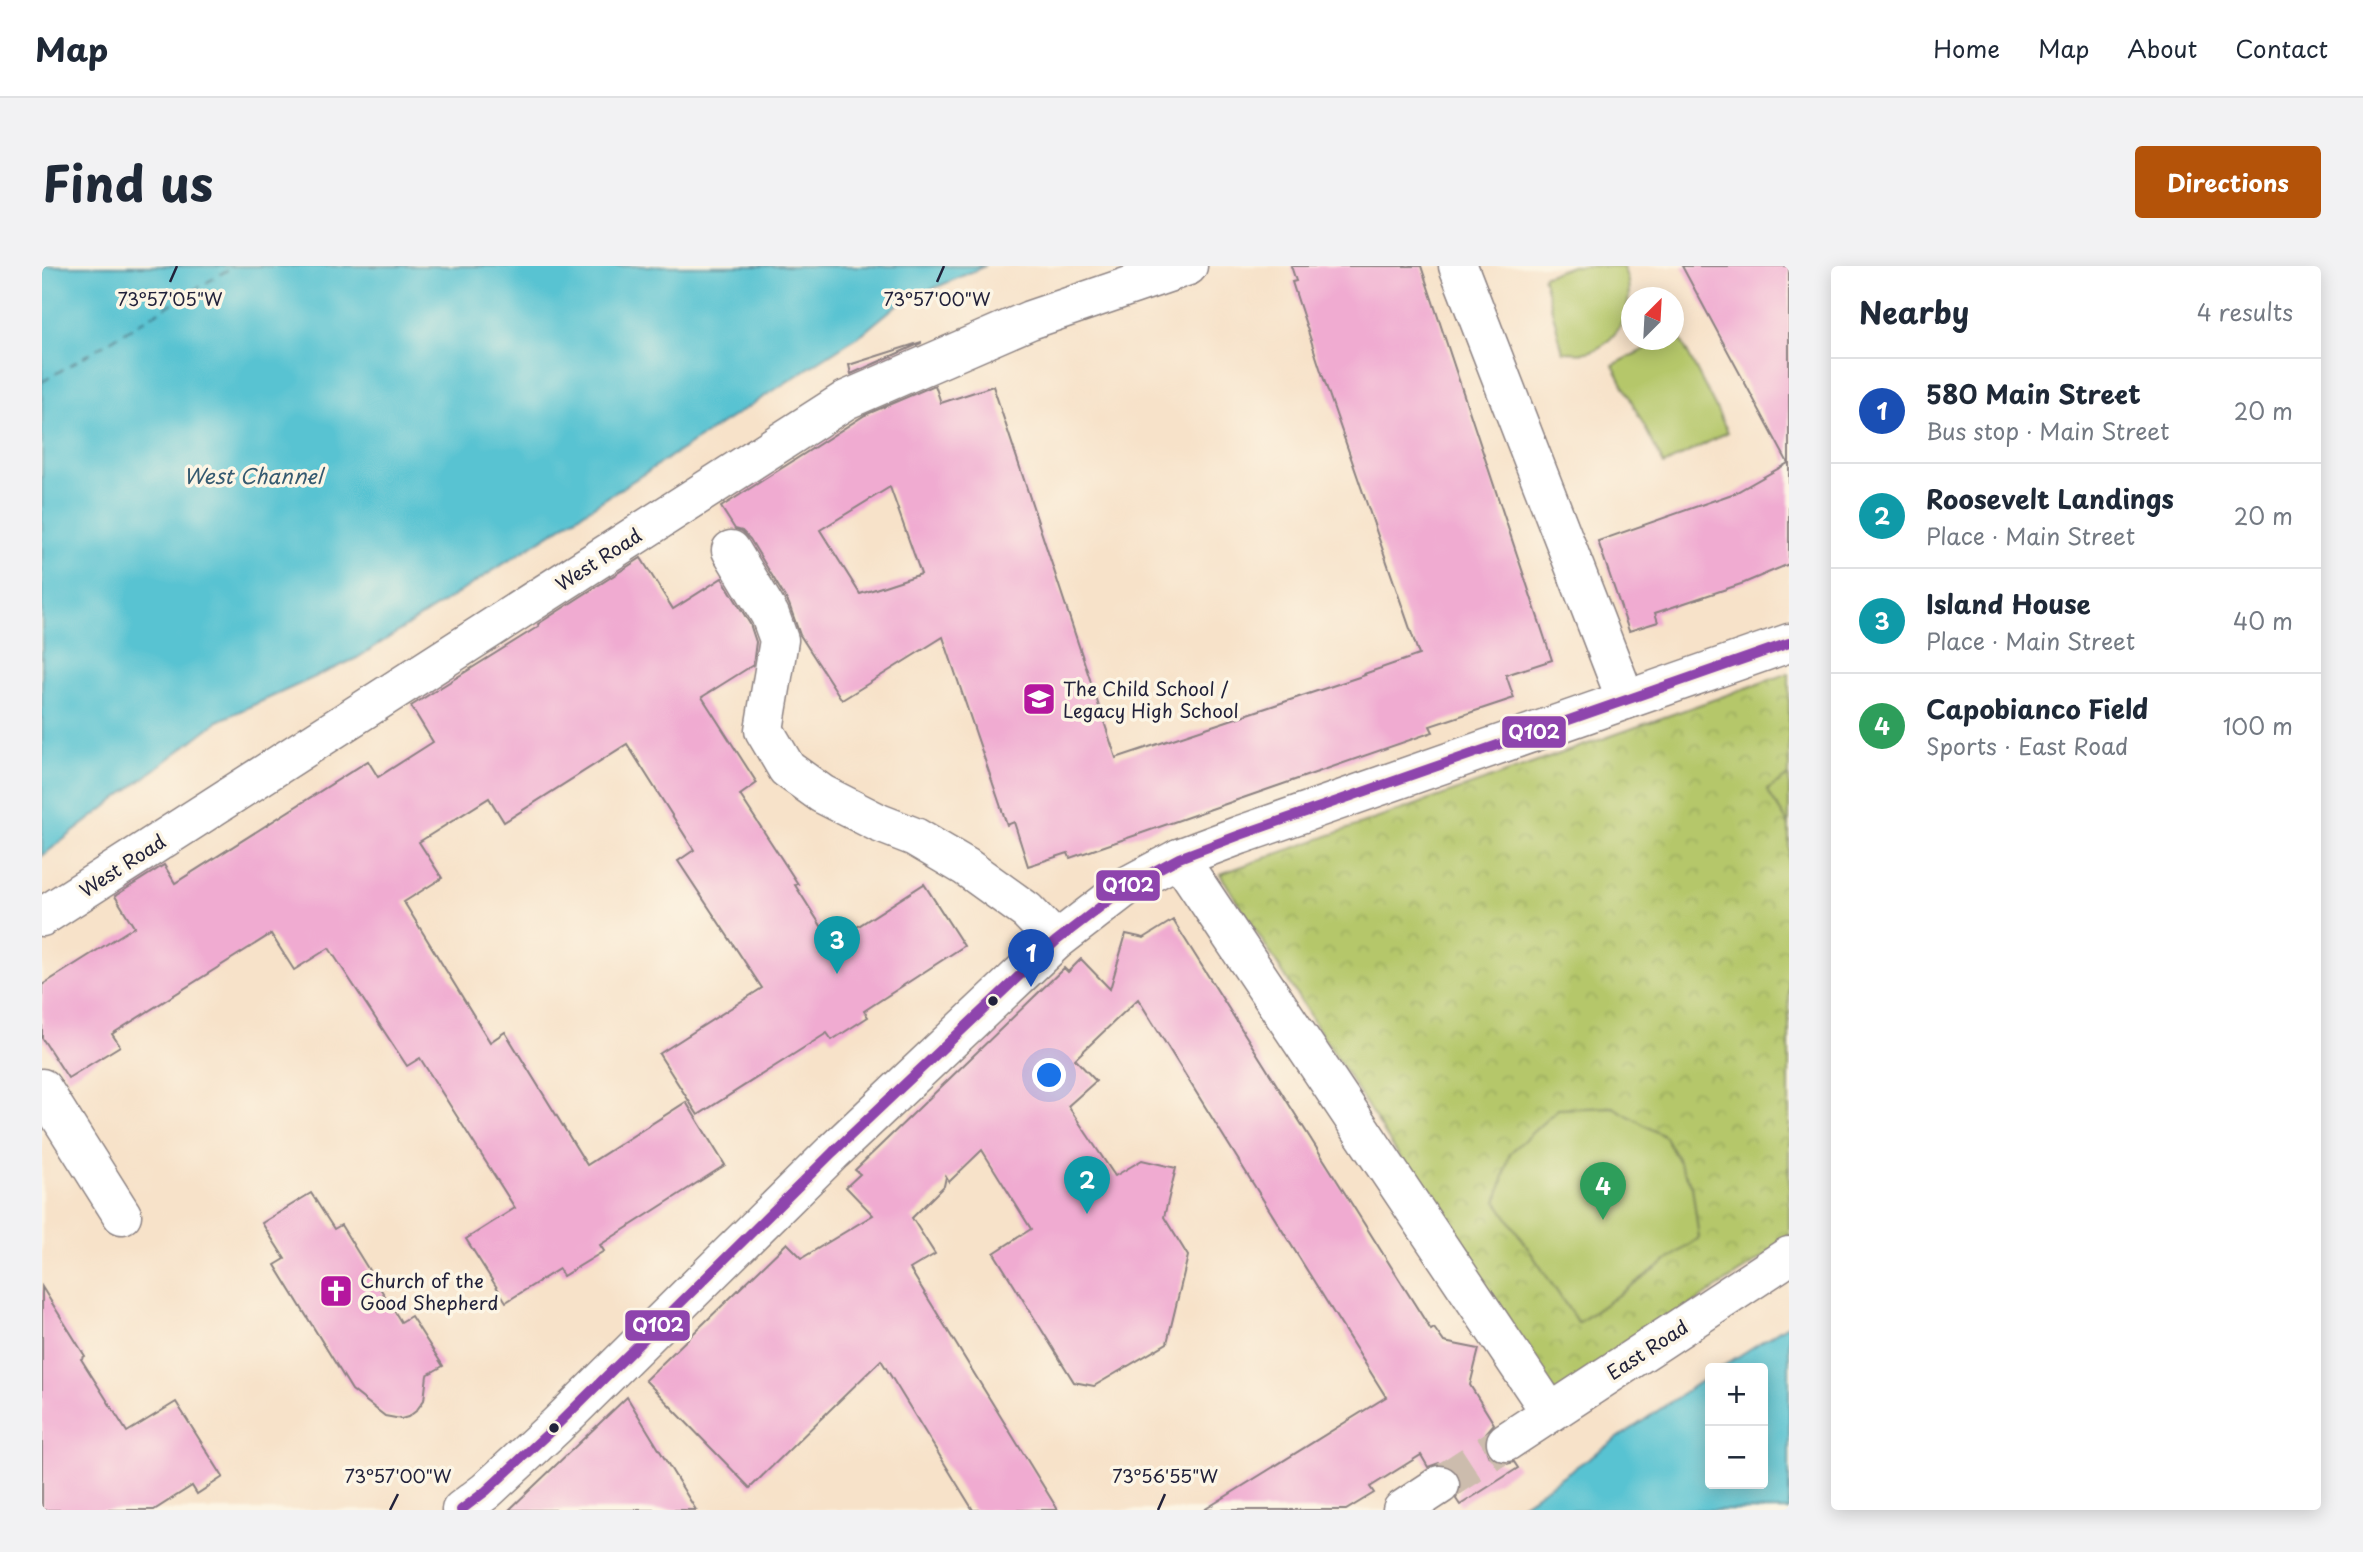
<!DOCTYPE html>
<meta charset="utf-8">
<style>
body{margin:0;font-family:"Playpen Sans",sans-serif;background:#f2f2f3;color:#1f2937}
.controls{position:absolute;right:21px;bottom:21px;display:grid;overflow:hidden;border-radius:7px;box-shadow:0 4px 18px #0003}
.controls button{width:63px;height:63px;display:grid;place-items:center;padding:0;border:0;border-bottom:2px solid #e0e1e3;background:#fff;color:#1f2937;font:35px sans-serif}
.compass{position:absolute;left:1579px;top:21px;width:63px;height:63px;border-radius:50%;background:#fff;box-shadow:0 4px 18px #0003;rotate:24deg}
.you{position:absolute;left:1008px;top:810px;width:24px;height:24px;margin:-18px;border:5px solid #fff;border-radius:50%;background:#1a73e8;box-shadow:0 0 0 10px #1a73e833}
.badge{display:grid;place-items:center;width:46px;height:46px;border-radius:50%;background:#b45309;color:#fff;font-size:23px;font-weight:700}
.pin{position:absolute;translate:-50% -58px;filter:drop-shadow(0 2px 4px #0008)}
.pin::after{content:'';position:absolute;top:37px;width:24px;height:21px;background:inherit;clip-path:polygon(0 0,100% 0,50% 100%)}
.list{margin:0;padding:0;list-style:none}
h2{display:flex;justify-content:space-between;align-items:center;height:91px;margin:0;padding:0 28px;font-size:30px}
h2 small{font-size:23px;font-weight:400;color:#747a83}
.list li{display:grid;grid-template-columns:46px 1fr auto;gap:21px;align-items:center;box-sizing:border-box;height:105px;padding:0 28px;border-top:2px solid #e0e1e3}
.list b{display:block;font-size:26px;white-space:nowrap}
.list p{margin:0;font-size:23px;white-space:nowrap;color:#747a83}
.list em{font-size:23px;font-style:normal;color:#747a83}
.map{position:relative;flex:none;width:1747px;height:1244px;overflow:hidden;border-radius:7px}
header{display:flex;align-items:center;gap:42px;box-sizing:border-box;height:98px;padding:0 35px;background:#fff;border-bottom:2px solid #e0e1e3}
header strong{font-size:33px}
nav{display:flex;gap:38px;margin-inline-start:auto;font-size:24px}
.intro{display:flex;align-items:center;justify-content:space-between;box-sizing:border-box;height:168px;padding:0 42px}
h1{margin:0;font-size:49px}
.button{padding:18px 32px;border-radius:7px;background:#b45309;color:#fff;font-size:24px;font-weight:700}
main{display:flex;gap:42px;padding:0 42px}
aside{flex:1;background:#fff;border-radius:7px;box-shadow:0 4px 18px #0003}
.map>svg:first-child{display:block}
</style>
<header>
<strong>Map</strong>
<nav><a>Home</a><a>Map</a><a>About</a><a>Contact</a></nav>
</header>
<div class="intro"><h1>Find us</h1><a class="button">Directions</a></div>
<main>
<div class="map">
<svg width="1747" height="1244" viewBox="0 0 1747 1244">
<defs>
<pattern id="park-crowns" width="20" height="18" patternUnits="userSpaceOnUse" patternTransform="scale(1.75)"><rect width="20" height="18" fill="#b5c76b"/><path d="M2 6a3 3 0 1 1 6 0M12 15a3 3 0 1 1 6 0" fill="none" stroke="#9bab5e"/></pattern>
</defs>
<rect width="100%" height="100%" fill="#fcf5e5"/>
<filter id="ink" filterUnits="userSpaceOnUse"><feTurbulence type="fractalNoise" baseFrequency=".0143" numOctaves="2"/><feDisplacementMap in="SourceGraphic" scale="14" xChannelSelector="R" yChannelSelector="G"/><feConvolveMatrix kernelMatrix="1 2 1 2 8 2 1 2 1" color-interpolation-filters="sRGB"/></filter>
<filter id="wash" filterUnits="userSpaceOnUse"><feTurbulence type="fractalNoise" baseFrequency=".00686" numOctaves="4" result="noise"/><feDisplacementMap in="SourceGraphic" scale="28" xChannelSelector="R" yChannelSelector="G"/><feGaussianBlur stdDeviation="1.57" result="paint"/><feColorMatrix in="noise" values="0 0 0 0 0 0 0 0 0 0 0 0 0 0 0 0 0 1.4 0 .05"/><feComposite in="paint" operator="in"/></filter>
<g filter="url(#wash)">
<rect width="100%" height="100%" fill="#f7e2c9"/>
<path fill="url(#park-crowns)" stroke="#6c7453" stroke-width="2" d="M1747,407v567l-237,157 -332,-523z"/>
<g fill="#b5c76b" stroke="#6c7453" stroke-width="2">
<path d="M1530,0h50c17,28 1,75 -31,85 -8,3 -19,1 -28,1l-20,-76z"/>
<path d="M1635,66l51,100 -64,33 -51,-100 50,-25h11v-6z"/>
<path d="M1747,510v49l-22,-35z"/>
<path d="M1571,841l52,30 27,49 7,52 -121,85 -81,-121 13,-49 48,-44z"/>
</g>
<g fill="#58c3d2" stroke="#3d7286" stroke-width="2">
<path d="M0,0h943l-87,38 -35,29 -506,325 -139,63 -176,135z"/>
<path d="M1747,1058v186h-276l197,-135v109h53v-116h-43z"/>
</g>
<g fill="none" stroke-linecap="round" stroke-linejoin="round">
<path stroke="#355a70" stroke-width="2" stroke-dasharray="9 7" stroke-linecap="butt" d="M0,116l192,-116"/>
</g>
<g id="blocks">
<g fill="#f0abd1" fill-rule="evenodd">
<path d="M1249,0h130l131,394 -46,15 8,23 -84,28 3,6 -363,126 -2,-5 -40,13 -14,-44 -7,3 -64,-188 -101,63 -42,-65 -11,-31 -39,-65 -8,-8 -7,-2 -14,-22 144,-92 70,-30 6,18 52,-17 123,372 249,-83 -1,-1 55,-19 -99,-287 -28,-86 4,-1zM848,221l31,87 -61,20 -40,-64z"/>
<path d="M1640,0h107v298l-45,19 -89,30 3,9 -29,9 -31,-90 137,-48 53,-30z"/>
<path d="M879,76v1l-70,31 -2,-9z"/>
<path d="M599,292l32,51 49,-31 28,46 6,18 -3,23 -51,32 55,86 -17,12 58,89 -3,1 37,58 92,-59 40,62 -100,65 4,6 -36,23 -5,-7 -129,82 -39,-61 103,-66 -84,-127 16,-11 -67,-106 -123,78 -15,-24 -70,44 23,36 -38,24 86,140 15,-10 82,133 99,-63 39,63 -125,80 4,6 -41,25 -4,-7 -53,33 -40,-63 49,-31 -95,-150 -13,8 -78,-118 -35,22 -23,-36 -159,100 8,12 -52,32 -26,-40v-53l92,-58 -19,-31 49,-31 11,18 193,-122 10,16 55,-35 -22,-36 128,-80 -1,-2z"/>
<path d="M1131,654l258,410 3,-2 10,14 35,7 -9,36 24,39 -8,9 -2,11 4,11 8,6 11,3 7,-2 4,6 -58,37 -4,-6 6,-15 -4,-12 -9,-7 -10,-2 -11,4 -7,-12 -51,32 4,6 -28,17h-142l182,-113 -248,-398 -63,60 21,22 -28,25 47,70 27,-16 34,8 -12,49 24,39 -21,87 -73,43 -20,-4 -80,-129 37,-24 -49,-79 -33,32 -3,-5 -2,9 -32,32 23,36 -25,15 148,241h-85l-92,-150 -131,128 -105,-108 142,-137 15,15 71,-43 -27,-28 14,-13 -5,-4 209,-202 4,4 13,-13 29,30 16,-55 18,4z"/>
<path d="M269,927l23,36 7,-4 60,97 10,-6 32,50 -16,9 -3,25 -8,11 -8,6 -7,2 -16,-3 -33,-26 -77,-125 10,-6 -23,-36z"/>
<path d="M0,1021l43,69 -4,3 46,73 49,-30 47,75 -26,17 -5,-8 -38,24h-112z"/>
<path d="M585,1131l69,113h-187z"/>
</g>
</g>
</g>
<g filter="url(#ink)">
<use href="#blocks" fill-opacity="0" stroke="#8c8282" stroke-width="2"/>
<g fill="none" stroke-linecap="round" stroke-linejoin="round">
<path stroke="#ccbcad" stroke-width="38" stroke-dasharray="38 19" stroke-linecap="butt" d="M1398,1219l66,-43"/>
<defs>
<g id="minor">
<path d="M1416,0l168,434"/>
<path d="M689,284l39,65 9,25 -15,90 23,39 35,25 57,29 36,14 51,30 61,44 29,30"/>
<path d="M1137,592l371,554"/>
<path d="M0,651l804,-517 184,-80 158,-54"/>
<path d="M0,822l80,127"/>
<path d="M1464,1176l283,-186"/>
<path d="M419,1244l25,-19 70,-65 277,-274 223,-211 74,-57 49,-26 61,-23 549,-192"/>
<path d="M1360,1244l38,-25"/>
</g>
</defs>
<use href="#minor" stroke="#8c8282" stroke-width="41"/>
<use href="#minor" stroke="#fff" stroke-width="38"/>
<defs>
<path id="bus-1" d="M419,1244l25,-19 70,-65 277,-274 223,-211 74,-57 49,-26 61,-23 549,-192"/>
</defs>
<use href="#bus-1" stroke="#fcf5e5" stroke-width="16"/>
<use href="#bus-1" stroke="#8e44ad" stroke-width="10"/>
</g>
</g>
<path fill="none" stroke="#22223b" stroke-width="2.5" d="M128,16l7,-16M895,16l7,-16M348,1244l8,-16M1116,1244l7,-16"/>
<defs>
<symbol id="school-square" viewBox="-11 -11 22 22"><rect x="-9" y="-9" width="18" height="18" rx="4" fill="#b5179e" stroke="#fcf5e5"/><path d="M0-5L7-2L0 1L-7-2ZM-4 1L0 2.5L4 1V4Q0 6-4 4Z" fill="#fff"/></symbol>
<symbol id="church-square" viewBox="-11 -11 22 22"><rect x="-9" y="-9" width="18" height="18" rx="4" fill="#b5179e" stroke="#fcf5e5"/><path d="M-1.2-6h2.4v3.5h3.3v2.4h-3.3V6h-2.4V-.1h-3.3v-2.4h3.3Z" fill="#fff"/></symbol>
</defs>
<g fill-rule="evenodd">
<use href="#school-square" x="978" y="414" width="38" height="38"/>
<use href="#church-square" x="275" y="1006" width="38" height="38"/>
</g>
<g fill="#22223b" stroke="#fcf5e5" stroke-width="2.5">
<circle cx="951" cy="735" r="6"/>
<circle cx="512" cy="1162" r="6"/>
</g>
<g text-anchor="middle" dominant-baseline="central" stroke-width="7" stroke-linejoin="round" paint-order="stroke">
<g font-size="19" fill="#22223b" stroke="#fcf5e5">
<text transform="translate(556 293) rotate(-33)">West Road</text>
<text transform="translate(80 599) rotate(-33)">West Road</text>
<text transform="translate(1605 1083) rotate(-33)">East Road</text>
</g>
<g font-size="19" fill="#22223b" stroke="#fcf5e5" text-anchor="start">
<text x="1021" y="422">The Child School /<tspan x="1021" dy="22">Legacy High School</tspan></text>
<text x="318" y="1014">Church of the<tspan x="318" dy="22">Good Shepherd</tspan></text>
</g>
<g font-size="21" font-style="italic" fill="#355a70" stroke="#fcf5e5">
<text x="211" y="209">West Channel</text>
</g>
</g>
<g font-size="18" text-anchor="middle" fill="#22223b" stroke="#fcf5e5" stroke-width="7" stroke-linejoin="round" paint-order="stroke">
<text x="895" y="40">73°57'00"W</text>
<text x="128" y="40">73°57'05"W</text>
<text x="356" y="1217">73°57'00"W</text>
<text x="1123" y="1217">73°56'55"W</text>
</g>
<g stroke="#fcf5e5" stroke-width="2.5">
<rect x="1459" y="449" width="66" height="34" rx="7" fill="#8e44ad"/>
<rect x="1053" y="603" width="66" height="33" rx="7" fill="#8e44ad"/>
<rect x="582" y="1043" width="67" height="33" rx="7" fill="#8e44ad"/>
</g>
<g font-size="19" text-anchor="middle" font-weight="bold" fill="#fff">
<text x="1492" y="473">Q102</text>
<text x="1086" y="626">Q102</text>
<text x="616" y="1066">Q102</text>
</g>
</svg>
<div class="controls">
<button>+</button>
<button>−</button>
</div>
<svg class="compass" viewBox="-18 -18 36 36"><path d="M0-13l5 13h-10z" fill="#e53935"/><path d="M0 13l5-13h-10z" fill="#747a83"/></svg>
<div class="you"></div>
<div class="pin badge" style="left:989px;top:721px;background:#1a4fb4">1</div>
<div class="pin badge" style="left:1045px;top:948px;background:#0f9aa8">2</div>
<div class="pin badge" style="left:795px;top:708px;background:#0f9aa8">3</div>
<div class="pin badge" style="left:1561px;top:954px;background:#2e9e5b">4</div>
</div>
<aside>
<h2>Nearby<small>4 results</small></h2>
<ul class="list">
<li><span class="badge" style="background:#1a4fb4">1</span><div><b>580 Main Street</b><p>Bus stop · Main Street</p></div><em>20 m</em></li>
<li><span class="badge" style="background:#0f9aa8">2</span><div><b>Roosevelt Landings</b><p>Place · Main Street</p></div><em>20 m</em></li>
<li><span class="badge" style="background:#0f9aa8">3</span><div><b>Island House</b><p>Place · Main Street</p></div><em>40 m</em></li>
<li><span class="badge" style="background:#2e9e5b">4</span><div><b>Capobianco Field</b><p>Sports · East Road</p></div><em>100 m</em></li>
</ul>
</aside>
</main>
